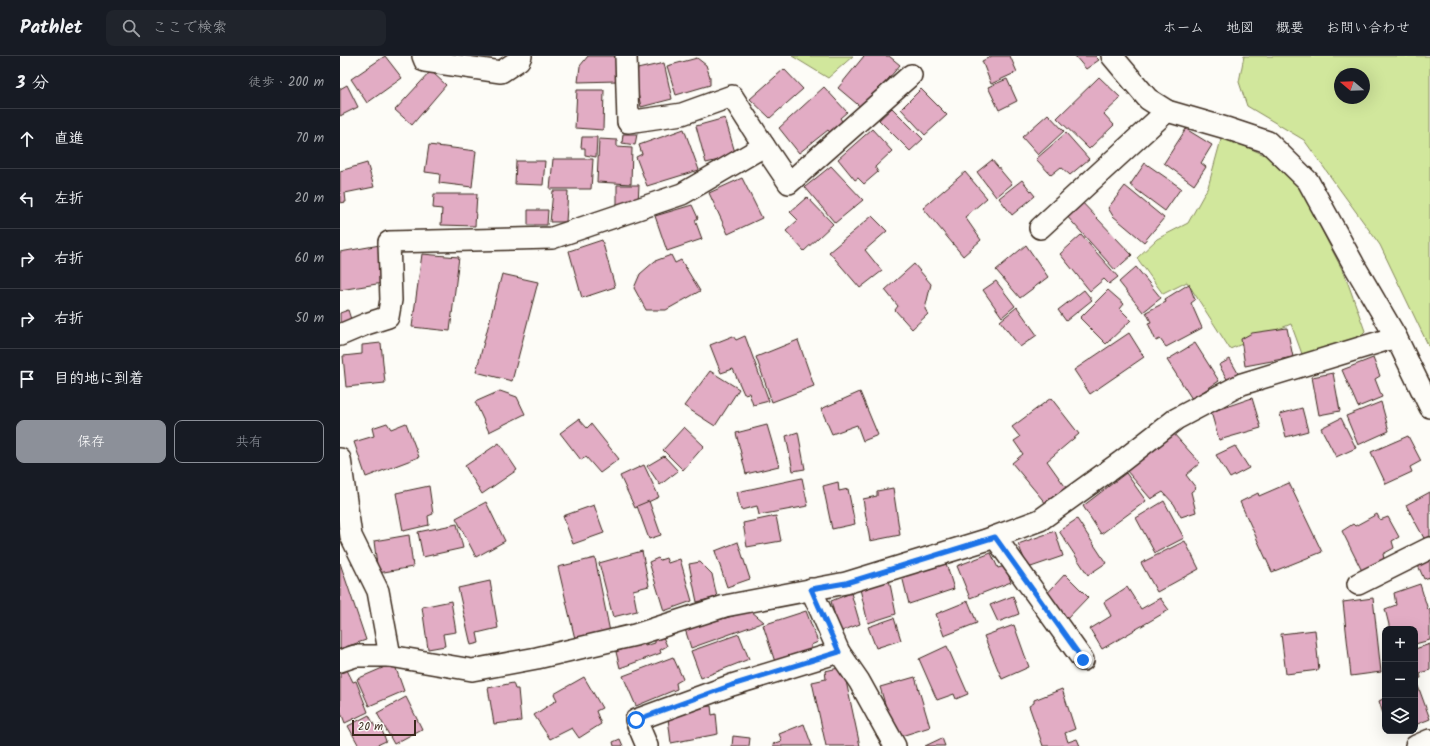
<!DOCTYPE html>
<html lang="ja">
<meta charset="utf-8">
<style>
body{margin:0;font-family:Kalam,"Klee One",sans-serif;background:#20242c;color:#f1f3f6}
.controls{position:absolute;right:12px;bottom:12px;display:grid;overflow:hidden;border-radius:8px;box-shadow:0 4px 16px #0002}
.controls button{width:36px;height:36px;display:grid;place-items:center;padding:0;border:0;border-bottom:1px solid #363941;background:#171b24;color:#f1f3f6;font:20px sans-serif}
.compass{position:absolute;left:994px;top:12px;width:36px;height:36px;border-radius:50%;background:#171b24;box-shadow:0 4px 16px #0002;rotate:289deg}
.scale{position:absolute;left:12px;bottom:10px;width:64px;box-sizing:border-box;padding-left:4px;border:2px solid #3b2a1e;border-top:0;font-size:11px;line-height:14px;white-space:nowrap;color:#3b2a1e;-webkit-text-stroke:3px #fdfcf7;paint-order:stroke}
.stop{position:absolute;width:12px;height:12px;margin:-9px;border:3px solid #1a73e8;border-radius:50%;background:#fff}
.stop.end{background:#1a73e8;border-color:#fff;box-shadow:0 1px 4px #0008}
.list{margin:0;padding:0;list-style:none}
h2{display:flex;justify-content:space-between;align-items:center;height:52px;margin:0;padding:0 16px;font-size:17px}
h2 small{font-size:13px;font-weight:400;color:#9ea1a6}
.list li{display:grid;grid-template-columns:26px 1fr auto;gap:12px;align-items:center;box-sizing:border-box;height:60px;padding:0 16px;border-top:1px solid #363941}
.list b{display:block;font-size:15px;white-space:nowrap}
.list em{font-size:13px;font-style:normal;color:#9ea1a6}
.actions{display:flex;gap:8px;padding:12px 16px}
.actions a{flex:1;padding:9px 0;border:1px solid #8c9099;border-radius:8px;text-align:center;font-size:14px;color:#8c9099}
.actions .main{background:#8c9099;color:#fff}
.icon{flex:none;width:22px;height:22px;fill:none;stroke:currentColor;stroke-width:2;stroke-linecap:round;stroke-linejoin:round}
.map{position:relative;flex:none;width:1090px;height:690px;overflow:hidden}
header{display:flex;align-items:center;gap:24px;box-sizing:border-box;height:56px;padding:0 20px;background:#171b24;border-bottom:1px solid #363941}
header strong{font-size:19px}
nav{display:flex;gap:22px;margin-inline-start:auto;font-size:14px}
.search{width:280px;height:36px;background:#20242c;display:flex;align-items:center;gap:10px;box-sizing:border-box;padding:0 14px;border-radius:8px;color:#9ea1a6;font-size:15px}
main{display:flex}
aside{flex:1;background:#171b24}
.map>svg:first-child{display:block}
</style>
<header>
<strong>Pathlet</strong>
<div class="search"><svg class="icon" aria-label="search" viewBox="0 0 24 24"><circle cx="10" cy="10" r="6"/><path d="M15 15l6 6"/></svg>ここで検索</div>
<nav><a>ホーム</a><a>地図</a><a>概要</a><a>お問い合わせ</a></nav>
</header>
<main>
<aside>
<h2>3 分<small>徒歩 · 200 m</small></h2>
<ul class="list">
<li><svg class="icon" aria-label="ahead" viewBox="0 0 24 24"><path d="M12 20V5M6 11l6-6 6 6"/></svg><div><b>直進</b></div><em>70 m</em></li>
<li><svg class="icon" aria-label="left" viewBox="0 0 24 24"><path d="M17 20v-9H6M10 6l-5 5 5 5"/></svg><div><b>左折</b></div><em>20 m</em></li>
<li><svg class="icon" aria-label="right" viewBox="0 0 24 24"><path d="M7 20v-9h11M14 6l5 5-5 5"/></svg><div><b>右折</b></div><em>60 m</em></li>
<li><svg class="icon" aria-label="right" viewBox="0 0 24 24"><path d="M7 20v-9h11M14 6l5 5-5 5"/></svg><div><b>右折</b></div><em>50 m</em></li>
<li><svg class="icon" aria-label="arrive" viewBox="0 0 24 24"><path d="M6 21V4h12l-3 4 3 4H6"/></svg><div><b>目的地に到着</b></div></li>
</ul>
<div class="actions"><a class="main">保存</a><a>共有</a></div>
</aside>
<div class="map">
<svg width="1090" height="690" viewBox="0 0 1090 690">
<rect width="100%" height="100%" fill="#fdfcf7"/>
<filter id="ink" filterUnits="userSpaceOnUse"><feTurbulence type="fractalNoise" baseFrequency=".025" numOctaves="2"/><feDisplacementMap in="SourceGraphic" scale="8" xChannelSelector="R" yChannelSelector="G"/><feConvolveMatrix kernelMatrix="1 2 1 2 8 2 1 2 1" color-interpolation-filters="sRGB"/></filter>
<g filter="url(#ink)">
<g fill="#d1e79c" stroke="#86885d" fill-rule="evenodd">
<path d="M452,0h61l-25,22z"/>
<path d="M904,0h186v293l-50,-104 -76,-105 -57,-34 -8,-24zM1000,18h24v24h-24z"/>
<path d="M882,80l45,20 34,34 44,85 20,56 -12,13 -51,10 -11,-30 -61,25 -43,-67 -24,12 -26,-36 20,-19 31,-16 20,-36z"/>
</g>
<g fill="#e2acc4" stroke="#3b2a1e">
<path d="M45,0l17,22 -35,25 -16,-24z"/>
<path d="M248,0h31l-2,25 -39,1 2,-16z"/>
<path d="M524,0h25l11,9 -37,44 -25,-21z"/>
<path d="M652,0h18l7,16 -26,12 -9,-23z"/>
<path d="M735,0h20l4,4 -13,9z"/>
<path d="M357,2l9,7 4,12v8l-34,10 -9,-29z"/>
<path d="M324,7l8,36 -31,8 -8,-37z"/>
<path d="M444,13l19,20 -33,29 -20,-19z"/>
<path d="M91,15l15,14 -34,40 -17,-15z"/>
<path d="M759,21l22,21 -17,16 10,11 -25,24 -32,-31z"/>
<path d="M667,23l10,22 -18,9 -11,-23z"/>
<path d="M7,29l11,22 -18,9v-27z"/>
<path d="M484,31l23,25 -7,6 5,8 -12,10 -5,-6 -29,23 -20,-25z"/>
<path d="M581,33l26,26 -22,20 -24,-26z"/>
<path d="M237,34h27l-1,40 -28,-2z"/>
<path d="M552,52l31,31 -13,12 -31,-31z"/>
<path d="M708,58l16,17 -26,24 -16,-18z"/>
<path d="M385,62l11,38 -30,7 -10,-37z"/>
<path d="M344,73l15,41 -52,16 -11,-29 6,-3 -3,-9z"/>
<path d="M532,73l20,22 -17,16 3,5 -14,12 -6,-6 -3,2 -17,-21z"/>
<path d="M846,73l26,16 -11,18 5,4 -12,18 -30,-22z"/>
<path d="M726,77l23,26 -19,16 -9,-8 -10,8 -15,-16z"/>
<path d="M283,78h14l-2,11 -13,-2z"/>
<path d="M242,81h15l-1,20 -11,-2v-7h-4z"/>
<path d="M259,83l18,1v7l15,1 -1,36 -34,-2z"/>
<path d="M89,89l47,6 -4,36 -33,-4 1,-9 -15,-2z"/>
<path d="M213,103h40l-2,30h-41z"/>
<path d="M652,104l20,24 -16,13 -19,-25z"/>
<path d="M176,105h29l-2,24 -28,-1z"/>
<path d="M27,107l7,24 -29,6 1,9 -6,1v-32z"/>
<path d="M805,107l36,25 -16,23 -35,-26z"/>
<path d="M491,110l32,34 -28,23 -30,-36z"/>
<path d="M625,116l22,26 -22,19 16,23 -18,16 -40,-48z"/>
<path d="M402,122l20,40 -34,16 -19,-41z"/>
<path d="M682,124l13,16 -23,19 -13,-17z"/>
<path d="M277,129h22l-1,18 -21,6z"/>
<path d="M785,130l39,32 -20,24 -31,-26 -5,-8z"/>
<path d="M213,135h15l-2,31h-16z"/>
<path d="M94,138h43l-2,32 -34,-1 1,-16 -9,-1z"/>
<path d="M467,141l26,27 -29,27 -18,-20 12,-11 -8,-8z"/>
<path d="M739,143l53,56 -17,15 -50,-56z"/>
<path d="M352,149l6,13 -3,2 7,19 -35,12 -12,-35z"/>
<path d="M188,154h20l-1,15h-19z"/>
<path d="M532,160l15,15 -22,19 17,21 -22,17 -31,-36z"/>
<path d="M741,179l37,42 -9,7 -5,-5 -14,12 -30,-37z"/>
<path d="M262,184l13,47 -33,11 -13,-47z"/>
<path d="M40,189l3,38 -43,7v-38z"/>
<path d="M686,189l22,32 -28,21 -24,-28z"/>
<path d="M82,198l37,3 -9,74 -38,-4z"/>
<path d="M331,199l4,8 6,-3 19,31 -34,19h-20l-12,-22 6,-14 15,-13z"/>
<path d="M574,208l17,20 -6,25 3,5 -16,15 -17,-19 3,-4 -13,-16z"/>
<path d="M796,211l25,31 -18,14 -24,-30z"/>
<path d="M162,218l36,8 -26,99 -36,-9z"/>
<path d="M656,225l19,25 -13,11 -19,-27z"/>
<path d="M849,228l6,16 -4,3 11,25 -36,19 -6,-8 -4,2 -8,-18 3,-1 -5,-10 20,-10 -1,-3z"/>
<path d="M744,234l8,10 -26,21 -8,-11z"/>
<path d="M768,234l16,14 -4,5 11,11 -25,24 -26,-26z"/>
<path d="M677,251l20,28 -17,12 -20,-26z"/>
<path d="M8,254l5,16 -13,5v-18z"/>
<path d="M947,272l6,29 -48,9 -4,-27 11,-6z"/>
<path d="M789,277l15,24 -54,37 -16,-24z"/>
<path d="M393,280l3,4 9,-4 24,65 -16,4 -4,-12 -5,1 -11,-25 -12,4 -11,-28z"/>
<path d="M458,284l16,46 -42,16 -16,-45z"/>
<path d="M41,287l4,40 -39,4 -3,-31 19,-2v-9z"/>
<path d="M855,287l24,38 -27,18 -25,-39z"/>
<path d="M1033,302l7,18 -5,3 7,18 -24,10 -16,-37z"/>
<path d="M890,303l9,16 -11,6 -9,-16z"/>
<path d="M370,315l29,18 -24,37 -31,-20z"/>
<path d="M993,317l7,38 -21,4 -7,-38z"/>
<path d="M160,335l17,6 8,17 -36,18 -14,-30z"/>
<path d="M520,336l18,43 -15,6 -6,-16 -25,9 -11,-25z"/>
<path d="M711,342l28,36 -32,27 20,28 -20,16 -35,-42 11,-9 -9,-13 6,-4 -8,-10z"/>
<path d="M912,342l9,30 -42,12 -8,-28z"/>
<path d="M1041,346l8,29 -31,14 -12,-29z"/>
<path d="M962,352l6,23 -22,6 -6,-23z"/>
<path d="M1001,362l15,30 -20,9 -15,-29z"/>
<path d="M239,363l8,9 4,-4 28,35 -19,14 -14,-16 -5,3 -21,-27z"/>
<path d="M47,367l4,6 15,-6 13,34 -53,20 -12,-35 20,-6 -2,-8z"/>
<path d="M427,369l12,41 -33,8 -10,-41z"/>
<path d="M344,371l20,19 -21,24 -20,-20z"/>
<path d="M458,376l7,37 -12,2 -7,-35z"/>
<path d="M833,377l27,30 -14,12 10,13 -5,4 5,20 -15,5 -7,-13 -11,-12 -12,7 -25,-29z"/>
<path d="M1068,380l13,25 -11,6 2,5 -26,12 -15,-32z"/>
<path d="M159,387l18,27 -35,24 -17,-28z"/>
<path d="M895,390l14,22 -19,10 -14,-23z"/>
<path d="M324,400l14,15 -18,14 -13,-19z"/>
<path d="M304,409l15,32 -24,11 -15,-32z"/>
<path d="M786,417l20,28 -45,33 -18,-28z"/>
<path d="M462,422l6,28 -49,9 -2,-9 -16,4 -4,-18z"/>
<path d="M498,426l1,9 9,-2 7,35 -23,5 -9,-43z"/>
<path d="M949,427l33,69 -50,20 -32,-70 18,-9 1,3z"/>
<path d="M89,430l4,28 -5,2 1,9 -26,6 -7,-38z"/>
<path d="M553,432l7,47 -30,6 -7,-42 14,-3v-5z"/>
<path d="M1090,436v45l-5,3 -19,-35z"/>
<path d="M309,445l12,34 -12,4 -12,-33z"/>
<path d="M824,445l20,37 -29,15 -19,-35z"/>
<path d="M146,446l19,39 -29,16 -20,-39z"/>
<path d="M254,449l10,28 -31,11 -10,-28z"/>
<path d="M1037,458l3,6 8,-3 11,20 -7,4 2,7 -11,6 1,5 -22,12 -20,-40 11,-7 2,2z"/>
<path d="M436,460l5,25 -34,6 -4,-24z"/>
<path d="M737,463l29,44 -18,12 -29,-44z"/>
<path d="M117,468l6,24 -40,9 -5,-25z"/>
<path d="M715,475l8,25 -35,12 -10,-24z"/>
<path d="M69,479l4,32 -35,6 -4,-32z"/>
<path d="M845,485l14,28 -42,23 -16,-29z"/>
<path d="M398,486l12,37 -23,8 -12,-36z"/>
<path d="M302,495l7,35 -16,4 4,21 -24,6 -14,-54z"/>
<path d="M651,497l7,15 7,-2 6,16 -41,16 -13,-32z"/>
<path d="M1090,497v24l-6,2 -8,-18z"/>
<path d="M255,502l15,74 -35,7 -17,-72z"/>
<path d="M318,502l2,2 6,-2 2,5 12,-4 12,42 -28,10 -15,-49z"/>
<path d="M605,504l9,29 -45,15 -7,-28z"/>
<path d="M360,506l12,12 5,23 -20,5 -8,-38z"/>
<path d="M0,507l26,77 -26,9z"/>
<path d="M725,518l23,23 -24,25 -21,-24z"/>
<path d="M549,523l7,35 -28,9 -8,-34z"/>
<path d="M150,525l8,47 -21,5 2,10 -8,2 -13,-57z"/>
<path d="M1080,528l8,26 2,-1v31l-15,4v-15h-25l-5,-20 11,-4 -2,-12z"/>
<path d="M787,531l14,22 19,-11 9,12 -67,39 -12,-20 21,-13 -7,-14z"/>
<path d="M511,537l9,31 -21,8 -8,-31z"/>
<path d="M673,540l6,18 -21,8 -8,-17z"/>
<path d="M1033,542l8,74 -30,4 -8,-74z"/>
<path d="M111,545l5,31 -13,2 2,12 -17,3 -6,-42z"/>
<path d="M628,545l9,22 -33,13 -8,-22z"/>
<path d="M411,555l13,11 -73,26 -6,-19z"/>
<path d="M466,555l12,31 -7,3v6l-36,11 -12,-37z"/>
<path d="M554,562l7,22 -25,8 -8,-21z"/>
<path d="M674,569l15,42 -27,12 -18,-43z"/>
<path d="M975,574l4,40 -33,4 -5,-40z"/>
<path d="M399,578l10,25 -48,19 -10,-27z"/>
<path d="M323,581l4,9 -7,4 1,3 -41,15 -4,-16 27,-11 2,5 10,-3v-4z"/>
<path d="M1090,588v26l-10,3 1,5 -6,1v-30z"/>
<path d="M607,590l21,48 -12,5 -2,-5 -17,6 -18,-41z"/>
<path d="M333,601l10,22 -7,4 1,6 -41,17 -13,-30z"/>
<path d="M54,607l10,28 -35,15 -12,-27z"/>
<path d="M503,611l17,79h-34l-14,-64 14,-3 -1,-8z"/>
<path d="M7,614l6,12 3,-1 12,31 -23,11 -5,-13v-37z"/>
<path d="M244,621l18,31 -6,3 5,13 -22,14 -7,-10 -22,11 -16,-24 23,-15 -3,-6z"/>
<path d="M575,621l15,50 -35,11 -15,-51z"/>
<path d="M173,627l2,6h3l3,32 -27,3 -6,-36z"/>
<path d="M1078,630l12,33 -15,6v-38z"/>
<path d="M722,633l13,40 -10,4 3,9 9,-3 3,7h-37l-14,-40 5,-3v-3z"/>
<path d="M66,641l16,32 -28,15 -17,-31z"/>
<path d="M1045,642v22l-6,-19z"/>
<path d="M371,650l1,9 4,-1 2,20 -47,9 -3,-25 34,-11z"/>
<path d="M29,659l6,12 5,-2 6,16 -11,5h-16l-11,-20z"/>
<path d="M464,668l8,22h-38l-1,-2 9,-3 -3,-7z"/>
<path d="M393,680l17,2 -1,8h-17z"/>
<path d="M602,682l3,8h-20z"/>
<path d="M280,683l3,7h-9l-1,-4z"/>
</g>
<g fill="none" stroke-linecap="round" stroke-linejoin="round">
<defs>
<g id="minor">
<path d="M83,0l2,5 76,11 18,-12 2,-4"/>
<path d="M286,0l2,66 54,-8 50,-18 32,50"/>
<path d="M772,0l36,43 19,12 59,17 42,14 40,39 46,84 42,72 34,70"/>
<path d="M700,172l127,-117"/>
<path d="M0,279l26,-11 22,-7 3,-17 -2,-58 163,-4 130,-44 82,-48 25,37 122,-108"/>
<path d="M0,403l11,77 27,55 12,65"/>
<path d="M655,481l88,123"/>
<path d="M1018,528l72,-36"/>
<path d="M471,533l28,63 20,29 36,65"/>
<path d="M0,605l15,-5h35l82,14 65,-12 98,-23 90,-29 121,-23 140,-43 54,-20 82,-59 54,-42 66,-35 154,-47"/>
<path d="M307,690l-11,-26 96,-35 107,-33"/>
<path d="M1076,690l14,-6"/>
</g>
</defs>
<use href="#minor" stroke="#3b2a1e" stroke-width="24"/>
<use href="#minor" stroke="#fdfcf7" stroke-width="21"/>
</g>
</g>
<g fill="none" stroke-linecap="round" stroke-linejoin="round" filter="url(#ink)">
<path stroke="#1a73e8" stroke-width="5" d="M296,664l96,-35 107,-33 -28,-63 35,-6 149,-46 88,123"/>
</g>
</svg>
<div class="controls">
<button>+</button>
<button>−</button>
<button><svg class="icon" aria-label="layers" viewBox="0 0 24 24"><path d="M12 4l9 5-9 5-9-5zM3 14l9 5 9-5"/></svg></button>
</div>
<svg class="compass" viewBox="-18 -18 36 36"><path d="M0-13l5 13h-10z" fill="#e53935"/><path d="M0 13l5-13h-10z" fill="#9ea1a6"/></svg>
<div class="scale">20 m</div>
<div class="stop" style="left:296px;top:664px"></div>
<div class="stop end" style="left:743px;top:604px"></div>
</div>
</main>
